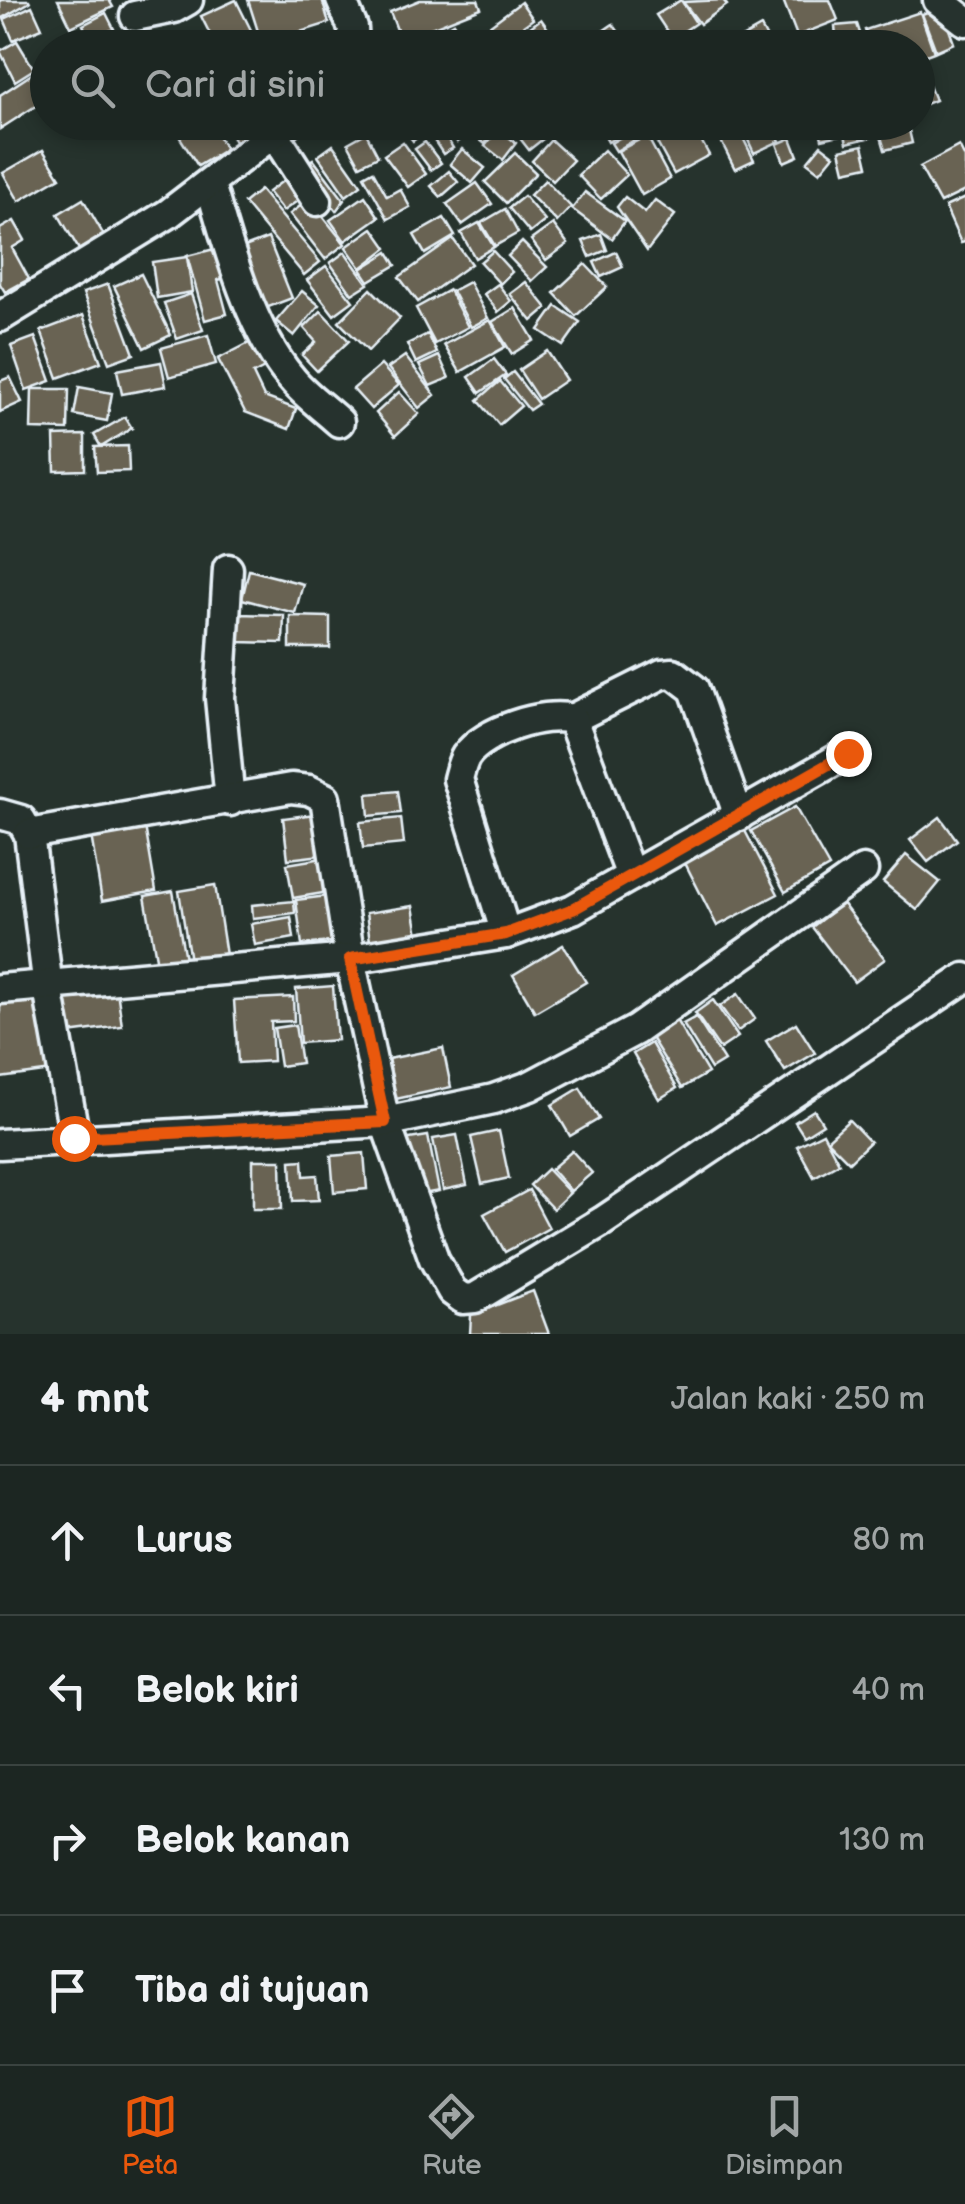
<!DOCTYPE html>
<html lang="id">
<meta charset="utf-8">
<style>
body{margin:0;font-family:"Balsamiq Sans",sans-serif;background:#29322f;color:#f1f3f6}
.stop{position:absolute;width:30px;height:30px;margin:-22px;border:8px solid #ea580c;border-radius:50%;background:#fff}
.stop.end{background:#ea580c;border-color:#fff;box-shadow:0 2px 10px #0008}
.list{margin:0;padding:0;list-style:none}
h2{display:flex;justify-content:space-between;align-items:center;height:130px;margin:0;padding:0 40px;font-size:42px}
h2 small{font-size:32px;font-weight:400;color:#a0a5a5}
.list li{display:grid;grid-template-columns:65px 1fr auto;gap:30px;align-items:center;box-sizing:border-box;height:150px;padding:0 40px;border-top:2px solid #3a4340}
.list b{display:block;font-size:38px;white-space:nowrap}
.list em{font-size:32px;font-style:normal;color:#a0a5a5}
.icon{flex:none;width:55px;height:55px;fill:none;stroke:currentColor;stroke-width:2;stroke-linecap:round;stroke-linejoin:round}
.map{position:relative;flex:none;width:965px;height:1334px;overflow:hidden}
.search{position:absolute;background:#1c2622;box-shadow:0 5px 15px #0003;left:30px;right:30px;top:30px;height:110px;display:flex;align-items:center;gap:25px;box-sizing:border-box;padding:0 35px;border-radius:55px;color:#a0a5a5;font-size:38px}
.sheet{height:730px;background:#1c2622}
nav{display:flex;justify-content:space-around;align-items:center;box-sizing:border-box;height:140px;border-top:2px solid #3a4340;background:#1c2622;font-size:28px;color:#a0a5a5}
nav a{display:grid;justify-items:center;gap:5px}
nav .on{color:#ea580c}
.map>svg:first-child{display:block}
</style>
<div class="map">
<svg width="965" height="1334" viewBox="0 0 965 1334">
<rect width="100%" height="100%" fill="#26332d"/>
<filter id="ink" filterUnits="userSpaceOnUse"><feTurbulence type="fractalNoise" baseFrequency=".01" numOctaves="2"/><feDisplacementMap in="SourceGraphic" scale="20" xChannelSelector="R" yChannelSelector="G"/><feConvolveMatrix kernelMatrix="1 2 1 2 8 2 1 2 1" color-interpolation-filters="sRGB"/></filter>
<g filter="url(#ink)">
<g fill="#696452" stroke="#e8f1f8" stroke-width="2.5">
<path d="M0,0h29l1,2 -30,17z"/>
<path d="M58,0h51l4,7 -42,20z"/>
<path d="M236,0l24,48h-43l-16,-32z"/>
<path d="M248,0h74l7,23 -67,21z"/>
<path d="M420,0h58l3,8 -80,32 -11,-28z"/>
<path d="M681,0l15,23 -24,16 -16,-24z"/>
<path d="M723,0l4,5 -27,19 -17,-22z"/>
<path d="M783,0h47l8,20 -41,16z"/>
<path d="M521,2l12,17 -36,26 -12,-16z"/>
<path d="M32,6l10,22 -29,12 -9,-21z"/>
<path d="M941,7l13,36 -18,8 -14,-37z"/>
<path d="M920,12l14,40 -16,6v-10h-47l-6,-18z"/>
<path d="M106,13l8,16 -23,11 -8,-15z"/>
<path d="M541,19l12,17 -16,12h-35z"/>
<path d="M454,23l11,18 -12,6 -11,-17z"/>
<path d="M613,24l17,24h-52z"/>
<path d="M857,24l8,24h-28l-2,-22z"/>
<path d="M761,27l11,21h-30l-4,-8z"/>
<path d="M704,32l8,16h-28l-2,-5z"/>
<path d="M17,41l17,28 -19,12 -15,-30z"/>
<path d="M32,74l16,24 -48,31v-34z"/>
<path d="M926,78l9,22 -17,7v-26z"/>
<path d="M133,122h37l-27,17z"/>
<path d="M183,122h27l16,27 -28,17 -24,-38z"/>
<path d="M224,122h30l6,13 -22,12z"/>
<path d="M399,122h18l7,10 -11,9z"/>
<path d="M422,122h15l16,26 -10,6z"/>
<path d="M443,122h26l5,7 -17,13z"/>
<path d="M485,122l15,1 -15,21 -10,-8z"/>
<path d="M528,122h10l10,13 -19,15 -14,-18z"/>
<path d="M597,122h42v1l-31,19z"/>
<path d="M663,122h28l18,33 -35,19 -24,-44z"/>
<path d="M756,122h15l9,19 -26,12 -11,-24z"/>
<path d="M818,122h19l3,13 -18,4z"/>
<path d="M842,122h35l3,13 -33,8z"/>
<path d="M641,125l5,8 -30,18 -5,-8z"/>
<path d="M737,126l17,34 -19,9 -17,-34z"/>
<path d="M908,126l4,17 -27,7 -5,-17z"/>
<path d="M499,129l17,14 -13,17 -18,-14z"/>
<path d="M366,133l12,23 -18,9 -12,-22z"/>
<path d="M647,136l23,43 -28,16 -24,-44z"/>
<path d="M791,138l7,18 -14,6 -7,-18z"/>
<path d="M551,140l22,20 -20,21 -21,-20z"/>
<path d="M403,142l23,32 -18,13 -24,-32z"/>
<path d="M425,142l16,21 -10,7 -16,-21z"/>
<path d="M333,145l28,40 -15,11 -28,-40z"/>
<path d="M821,145l13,10 -14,17 -13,-10z"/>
<path d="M863,145l5,21 -23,5 -5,-21z"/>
<path d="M959,146l6,12v33l-25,12 -20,-36z"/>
<path d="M462,149l23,19 -13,15 -22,-19z"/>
<path d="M43,150l17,27 -41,24 -16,-28z"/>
<path d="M604,150l23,25 -26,24 -23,-24z"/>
<path d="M515,153l21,20 -30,30 -21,-21z"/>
<path d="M313,159l31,41 -8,11 -34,-45z"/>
<path d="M373,171l14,25 13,-7 10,18 -22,12 -24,-43z"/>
<path d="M449,171l9,11 -17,15 -10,-11z"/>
<path d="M291,175l15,20 -23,16 -15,-19z"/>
<path d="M545,180l26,27 -14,15 -27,-27z"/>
<path d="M477,183l15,21 -30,21 -15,-21z"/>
<path d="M260,190l60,72 -16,13 -60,-72z"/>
<path d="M585,192l40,29 -13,18 -40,-30z"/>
<path d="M365,196l14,21 -34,24 -15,-21z"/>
<path d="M524,196l21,25 -15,12 -21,-25z"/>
<path d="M625,197l20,16 10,-13 20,15 -28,36 -30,-44z"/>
<path d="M965,198v44l-4,1 -16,-36z"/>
<path d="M83,199l23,40 -25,14 -23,-39z"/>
<path d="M309,199l36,45 -20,15 -35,-45z"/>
<path d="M505,209l13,24 -23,13 -14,-23z"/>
<path d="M444,218l11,18 -30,18 -11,-19z"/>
<path d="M14,221l11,19 -13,8 17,31 -24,13 -5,-8v-55z"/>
<path d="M479,223l15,24 -19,11 -14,-25z"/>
<path d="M553,224l15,20 -22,16 -15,-20z"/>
<path d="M373,228l14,20 -26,20 -15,-21z"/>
<path d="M601,234l6,16 -17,7 -7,-16z"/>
<path d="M268,238l24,60 -26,10 -24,-60z"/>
<path d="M453,239l18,25 -53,38 -19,-25z"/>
<path d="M522,242l25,25 -15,14 -24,-25z"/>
<path d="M226,246l8,30 -16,4 9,34 -22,6 -18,-64z"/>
<path d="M493,251l19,21 -12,12 -20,-22z"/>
<path d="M345,252l23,32 -16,10 -22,-31z"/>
<path d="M388,252l8,13 -27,16 -8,-12z"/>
<path d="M616,252l7,15 -22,10 -7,-15z"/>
<path d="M187,257l5,35 -35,6 -5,-36z"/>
<path d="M585,264l22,23 -31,29 -22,-23z"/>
<path d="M326,266l27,35 -19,14 -27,-35z"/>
<path d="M141,274l30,61 -27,13 -30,-62z"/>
<path d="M469,282l19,36 -17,9 -19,-36z"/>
<path d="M526,282l21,26 -15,13 -22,-27z"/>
<path d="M108,284l26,70 -25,9 -26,-70z"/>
<path d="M498,284l13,17 -13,11 -14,-18z"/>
<path d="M371,289l29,29 -32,33 -29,-29z"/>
<path d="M449,290l19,37 -33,17 -19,-36z"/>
<path d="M302,291l17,14 -25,31 -18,-15z"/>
<path d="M191,294l12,36 -26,9 -13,-36z"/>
<path d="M556,306l24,16 -17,24 -24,-16z"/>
<path d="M515,308l19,32 -22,14 -20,-32z"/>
<path d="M321,311l28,30 -32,30 -15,-16 14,-13 -12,-14z"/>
<path d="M83,315l18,47 -43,16 -17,-47z"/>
<path d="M490,320l15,27 -45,25 -16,-27z"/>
<path d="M428,334l9,19 -21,10 -9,-19z"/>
<path d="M208,335l8,29 -47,13 -8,-29z"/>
<path d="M35,337l16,44 -25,9 -15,-44z"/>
<path d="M261,337l13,26 -21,11 11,23 32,12 -7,20 -44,-17 -27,-53z"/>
<path d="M547,351l19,29 -28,19 -19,-29z"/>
<path d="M405,356l30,39 -16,13 -31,-40z"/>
<path d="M439,356l10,22 -19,8 -11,-21z"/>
<path d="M494,359l12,16 -26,18 -11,-16z"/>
<path d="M161,362l5,24 -44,8 -5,-24z"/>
<path d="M381,365l18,20 -28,24 -18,-20z"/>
<path d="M513,372l25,32 -9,6 -25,-31z"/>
<path d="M10,377l12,25 -22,10v-31z"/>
<path d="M500,381l21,25 -22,19 -21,-25z"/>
<path d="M79,387l33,6 -5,28 -33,-6z"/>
<path d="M32,389h37l-1,41 -37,-1z"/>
<path d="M399,392l20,22 -24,22 -19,-23z"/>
<path d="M125,417l7,11 -31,19 -7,-12z"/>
<path d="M85,435v35l-30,1 -1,-35z"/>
<path d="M128,446l1,25 -32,1 -2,-25z"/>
<path d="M249,570l54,14 -8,29 -53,-14z"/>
<path d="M238,614l46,1 -1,28 -45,-1z"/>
<path d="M290,616l40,1v31h-40z"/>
<path d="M398,791l3,22 -32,3 -2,-22z"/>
<path d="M795,807l34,60 -44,25 -34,-61z"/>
<path d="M324,813l6,41 -42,5 -5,-41z"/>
<path d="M940,817l17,23 -29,22 -18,-22z"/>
<path d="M401,818l3,26 -41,4 -3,-26z"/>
<path d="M144,820l12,71 -54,10 -12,-72z"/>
<path d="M743,827l35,67 -61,32 -34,-67z"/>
<path d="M906,855l34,27 -23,28 -34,-28z"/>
<path d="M329,857l6,34 -42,7 -6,-34z"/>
<path d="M215,885l11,70 -36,6 -11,-70z"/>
<path d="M173,891l12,68 -28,5 -12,-68z"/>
<path d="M335,895l5,46 -38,4 -6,-45z"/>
<path d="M294,901l1,12 -42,5 -1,-13z"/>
<path d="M842,903l43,56 -31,23 -42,-55z"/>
<path d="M413,906l6,35 -48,7 -5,-35z"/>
<path d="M291,917l3,21 -39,7 -4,-21z"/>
<path d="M563,945l23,37 -51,30 -22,-37z"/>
<path d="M333,986l4,54 -37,3 -4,-54z"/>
<path d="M117,990l5,36 -54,7 -4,-36z"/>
<path d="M738,994l17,25 -17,12 -18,-25z"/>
<path d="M42,997l10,74 -52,7v-76z"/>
<path d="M293,997l1,24 -23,1 2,39 -35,2 -4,-63z"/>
<path d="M713,1000l25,37 -18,12 -25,-36z"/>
<path d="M696,1017l28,44 -13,8 -28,-45z"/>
<path d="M676,1020l32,53 -26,15 -32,-52z"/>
<path d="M796,1023l19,30 -30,18 -19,-30z"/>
<path d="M295,1025l6,38 -21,3 -6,-38z"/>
<path d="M651,1043l26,45 -18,11 -26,-45z"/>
<path d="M443,1048l8,39 -55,12 -8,-40z"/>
<path d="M580,1088l19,31 -29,17 -18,-31z"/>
<path d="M814,1110l9,14 -19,12 -9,-14z"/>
<path d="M849,1120l21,22 -21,20 -22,-22z"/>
<path d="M499,1131l10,47 -27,6 -11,-47z"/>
<path d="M823,1133l16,30 -25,14 -17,-31z"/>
<path d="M457,1135l10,50 -24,5 -10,-51z"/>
<path d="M428,1136l11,55 -26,5 -10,-56z"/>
<path d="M572,1151l20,22 -21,18 -20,-22z"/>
<path d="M364,1153l3,36 -33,3 -3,-36z"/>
<path d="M253,1160h28l1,49h-29z"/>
<path d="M303,1160l1,16 13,-1 2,25 -26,1 -2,-40z"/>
<path d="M547,1169l23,24 -17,16 -23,-24z"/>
<path d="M529,1190l20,38 -44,24 -21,-38z"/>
<path d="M533,1291l16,43h-79l1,-19z"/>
</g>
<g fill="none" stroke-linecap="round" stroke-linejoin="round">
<defs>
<g id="minor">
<path d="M341,0l12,28 1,20"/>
<path d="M938,0l27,21"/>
<path d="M135,16l39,-8 14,-8"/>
<path d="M274,134l43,67"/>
<path d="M210,184c17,60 41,148 82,195 13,16 32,29 47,43"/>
<path d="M0,317l168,-103 120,-92"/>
<path d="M228,569l-8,129 10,103"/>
<path d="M572,719l90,-45 11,-1 21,16 45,127"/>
<path d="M0,814l21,6 8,14 19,154 27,150"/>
<path d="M29,834l262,-46 18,2 16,8 25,161 35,163 49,137 18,32 11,8 12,-1 128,-77 362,-243"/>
<path d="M506,934l-48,-155c2,-7 4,-17 8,-23 17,-25 78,-45 106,-37l59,157"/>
<path d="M0,989l350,-30 156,-25 67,-25 275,-156"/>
<path d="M0,1144l385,-22 109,-23 36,-13 106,-56 227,-160"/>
</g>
</defs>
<use href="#minor" stroke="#e8f1f8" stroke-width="35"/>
<use href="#minor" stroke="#26332d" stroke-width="28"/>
</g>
</g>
<g fill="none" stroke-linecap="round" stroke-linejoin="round" filter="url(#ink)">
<path stroke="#ea580c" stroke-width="12" d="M74,1138l311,-16 -35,-163 156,-25 67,-25 275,-156"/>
</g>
</svg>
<div class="stop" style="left:74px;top:1138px"></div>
<div class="stop end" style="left:848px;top:753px"></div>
<div class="search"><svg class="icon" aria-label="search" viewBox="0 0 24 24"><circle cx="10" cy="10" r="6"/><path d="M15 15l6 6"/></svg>Cari di sini</div>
</div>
<section class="sheet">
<h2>4 mnt<small>Jalan kaki · 250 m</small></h2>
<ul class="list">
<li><svg class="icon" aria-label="ahead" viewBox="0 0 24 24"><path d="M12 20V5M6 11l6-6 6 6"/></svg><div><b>Lurus</b></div><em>80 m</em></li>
<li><svg class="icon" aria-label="left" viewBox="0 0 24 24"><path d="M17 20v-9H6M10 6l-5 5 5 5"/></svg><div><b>Belok kiri</b></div><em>40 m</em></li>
<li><svg class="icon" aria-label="right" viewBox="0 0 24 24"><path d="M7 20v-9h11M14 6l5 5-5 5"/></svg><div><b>Belok kanan</b></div><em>130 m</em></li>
<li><svg class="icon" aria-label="arrive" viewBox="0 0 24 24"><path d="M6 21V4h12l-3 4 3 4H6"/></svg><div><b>Tiba di tujuan</b></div></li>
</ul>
</section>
<nav>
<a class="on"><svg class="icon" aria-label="map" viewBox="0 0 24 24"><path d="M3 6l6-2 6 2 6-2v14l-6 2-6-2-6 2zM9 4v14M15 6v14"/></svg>Peta</a>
<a><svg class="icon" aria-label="directions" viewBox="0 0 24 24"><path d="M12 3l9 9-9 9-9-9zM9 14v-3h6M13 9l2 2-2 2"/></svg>Rute</a>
<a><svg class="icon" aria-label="saved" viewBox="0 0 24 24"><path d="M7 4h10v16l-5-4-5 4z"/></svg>Disimpan</a>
</nav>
